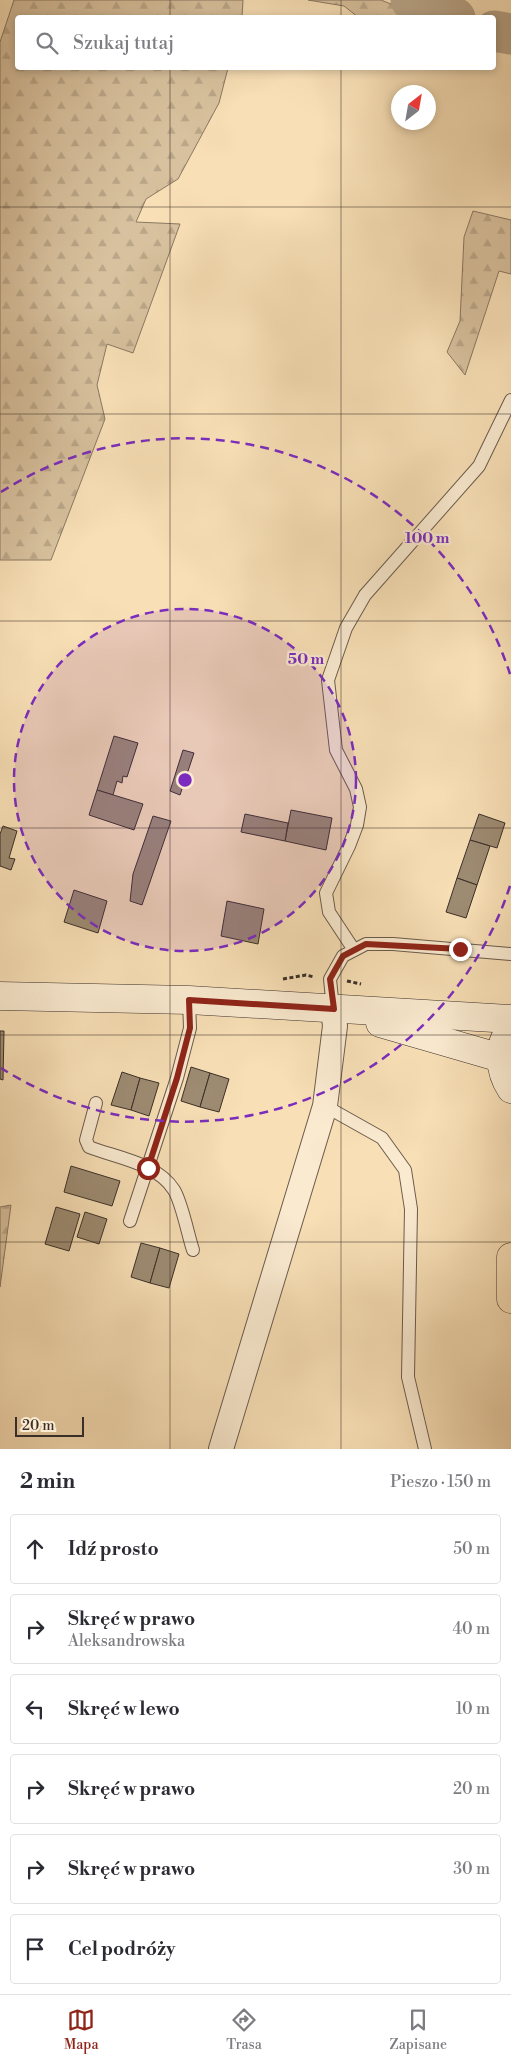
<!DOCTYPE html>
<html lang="pl">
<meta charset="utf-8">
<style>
body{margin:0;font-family:"Libre Bodoni",serif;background:#f2f2f3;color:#2b2b33}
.compass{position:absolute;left:391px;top:85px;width:45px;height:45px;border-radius:50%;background:#fff;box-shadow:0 2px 8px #0003;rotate:31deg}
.scale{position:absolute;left:15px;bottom:12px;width:69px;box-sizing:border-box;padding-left:5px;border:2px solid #3a2f28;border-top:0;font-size:14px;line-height:18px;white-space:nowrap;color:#3a2f28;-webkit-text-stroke:4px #faead0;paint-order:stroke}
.stop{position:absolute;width:15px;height:15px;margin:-11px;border:4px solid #8f2418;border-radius:50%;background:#fff}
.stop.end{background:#8f2418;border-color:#fff;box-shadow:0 1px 5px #0008}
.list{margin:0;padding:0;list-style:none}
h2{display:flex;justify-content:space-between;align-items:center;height:65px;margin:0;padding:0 20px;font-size:21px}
h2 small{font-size:16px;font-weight:400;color:#7c7c81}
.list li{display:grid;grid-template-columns:32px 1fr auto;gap:15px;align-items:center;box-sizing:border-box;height:70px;margin:0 10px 10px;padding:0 10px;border:1px solid #e1e1e2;border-radius:5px}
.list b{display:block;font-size:19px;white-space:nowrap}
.list p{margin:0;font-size:16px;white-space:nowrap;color:#7c7c81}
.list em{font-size:16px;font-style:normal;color:#7c7c81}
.icon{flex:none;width:28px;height:28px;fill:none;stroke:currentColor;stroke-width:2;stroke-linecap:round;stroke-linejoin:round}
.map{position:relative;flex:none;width:511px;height:1449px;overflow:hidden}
.search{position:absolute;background:#fff;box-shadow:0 2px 8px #0003;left:15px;right:15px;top:15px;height:55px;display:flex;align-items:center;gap:12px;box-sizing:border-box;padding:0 18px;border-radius:5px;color:#7c7c81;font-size:19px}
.sheet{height:545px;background:#fff}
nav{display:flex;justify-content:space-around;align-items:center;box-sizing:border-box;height:70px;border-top:1px solid #e1e1e2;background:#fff;font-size:14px;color:#7c7c81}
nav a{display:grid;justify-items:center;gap:2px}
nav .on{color:#8f2418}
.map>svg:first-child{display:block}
</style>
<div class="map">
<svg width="511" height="1449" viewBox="0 0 511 1449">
<defs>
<pattern id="forest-firs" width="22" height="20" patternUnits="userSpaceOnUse" patternTransform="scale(1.25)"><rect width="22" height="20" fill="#d8c19e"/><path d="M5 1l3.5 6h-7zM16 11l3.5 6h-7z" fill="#baa688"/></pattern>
</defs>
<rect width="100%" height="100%" fill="#f8dfb6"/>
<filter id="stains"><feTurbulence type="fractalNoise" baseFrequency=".004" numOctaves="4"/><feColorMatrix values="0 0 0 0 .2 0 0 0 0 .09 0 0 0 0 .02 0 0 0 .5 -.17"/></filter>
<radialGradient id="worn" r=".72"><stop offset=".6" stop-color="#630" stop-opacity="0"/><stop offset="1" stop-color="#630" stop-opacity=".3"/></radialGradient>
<g fill="url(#forest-firs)" stroke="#897863">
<path d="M14,0h229l-1,17 -224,1v50h210l-9,35 -41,76 -32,20 -10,23 44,2 -47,129 -26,-9 -10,41 8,34 -54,141h-51v-518z"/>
<path d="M308,0h73l42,17h-65l-14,-11z"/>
<path d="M473,211l38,9v54l-12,-3 -34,104 -18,-23 13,-31 4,-84z"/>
<path d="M11,1205l-11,82v-80z"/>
</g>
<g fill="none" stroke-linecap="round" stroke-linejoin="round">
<g stroke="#b7a386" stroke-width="41">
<path d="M411,0l44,18"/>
<path d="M494,31l17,3"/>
</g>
</g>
<g fill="#9d8b72" stroke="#3a2f28">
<path d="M114,736l24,7 -11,34 -4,-1 -1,7 -5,-2 -4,14 -16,-5z"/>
<path d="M183,750l11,3 -14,42 -10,-4z"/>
<path d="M97,790l46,14 -9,26 -45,-15z"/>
<path d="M291,810l41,8 -6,32 -41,-9z"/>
<path d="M245,814l43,9 -3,18 -44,-9z"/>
<path d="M479,814l26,9 -8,25 -27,-8z"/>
<path d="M153,816l18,5 -29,84 -12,-4 3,-27z"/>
<path d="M3,826l14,5 -8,27 6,1 -4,11 -11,-4v-32z"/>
<path d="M470,840l20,6 -13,39 -20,-7z"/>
<path d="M457,878l20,7 -11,33 -20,-6z"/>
<path d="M74,890l33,11 -9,32 -34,-11z"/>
<path d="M227,901l37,8 -6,35 -37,-8z"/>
<path d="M0,1031h4l-1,49 -3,-1z"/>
<path d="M191,1067l19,6 -10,34 -19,-6z"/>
<path d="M122,1072l18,6 -9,32 -20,-5z"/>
<path d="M210,1073l19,6 -10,33 -19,-5z"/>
<path d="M140,1078l19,5 -10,33 -18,-6z"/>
<path d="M71,1166l49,15 -8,25 -48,-14z"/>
<path d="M56,1207l24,7 -11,37 -24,-7z"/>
<path d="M85,1212l22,7 -8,25 -22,-7z"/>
<path d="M141,1243l19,5 -10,35 -19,-6z"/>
<path d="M160,1248l19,6 -10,34 -19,-5z"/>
</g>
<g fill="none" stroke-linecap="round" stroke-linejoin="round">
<defs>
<g id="lane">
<path d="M354,950l-25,-38 -3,-19 23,-47 8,-21 3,-18 -4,-18 -20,-39 -8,-70 18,-52 19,-33 114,-129 32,-66"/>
<path d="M333,1009l-3,-30 13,-23 23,-12h27l118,10"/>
<path d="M96,1103l-10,37 3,7c28,11 68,16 85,43 8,13 14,45 19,60"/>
<path d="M325,1106l57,32 23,32 6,39 -3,168 17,72"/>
<path d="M130,1221l47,-143 13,-50 -1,-28"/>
</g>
<path id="street" d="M221,1449l104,-343 10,-80 -2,-17"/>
<g id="secondary">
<path d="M0,996l189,4 322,19"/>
<path d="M380,1023l121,35"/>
<path d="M511,1028c-14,18 -12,43 0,61"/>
</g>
<path id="highway" d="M511,1257v42"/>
</defs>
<use href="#lane" stroke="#6a5b4c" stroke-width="14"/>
<use href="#street" stroke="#6a5b4c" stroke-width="26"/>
<use href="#secondary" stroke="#3a2f28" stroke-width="29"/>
<use href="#highway" stroke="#3a2f28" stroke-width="29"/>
<g stroke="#3a2f28" stroke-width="3" stroke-dasharray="4 2.5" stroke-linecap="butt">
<path d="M283,979l23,-4 8,2"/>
<path d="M347,981l14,3"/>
</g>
<use href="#lane" stroke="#faead0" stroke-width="12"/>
<use href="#street" stroke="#faead0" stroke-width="24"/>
<use href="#secondary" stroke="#faead0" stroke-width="28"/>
<use href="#highway" stroke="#f8dfb6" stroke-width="28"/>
</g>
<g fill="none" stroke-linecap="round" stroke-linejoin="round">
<path stroke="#8f2418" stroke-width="6" d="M148,1168l29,-90 13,-50 -1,-28 145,9 -4,-30 13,-23 23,-12 94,5"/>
</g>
<path fill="none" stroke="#3a2f28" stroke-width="1" stroke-opacity="0.55" d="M170,0v18M341,0v18M170,68v1381M341,68v1381M0,207h511M0,414h511M0,621h511M0,828h511M0,1035h511M0,1242h511"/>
<circle cx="185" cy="780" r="171" fill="#7b2cbf" fill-opacity=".12"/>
<g fill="none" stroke="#7b2cbf" stroke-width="2.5" stroke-dasharray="9 6">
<circle cx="185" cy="780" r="171"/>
<path d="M510 886A342 342 0 0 1 1 1068M1 492A342 342 0 0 1 510 674"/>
</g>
<circle cx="185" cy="780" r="8" fill="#7b2cbf" stroke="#faead0" stroke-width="2.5"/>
<g font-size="15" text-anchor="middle" font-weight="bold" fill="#7b2cbf" stroke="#faead0" stroke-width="4.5" stroke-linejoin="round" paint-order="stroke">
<text x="427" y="543">100 m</text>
<text x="306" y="664">50 m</text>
</g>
<rect width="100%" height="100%" filter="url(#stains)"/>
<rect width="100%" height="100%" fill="url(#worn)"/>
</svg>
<svg class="compass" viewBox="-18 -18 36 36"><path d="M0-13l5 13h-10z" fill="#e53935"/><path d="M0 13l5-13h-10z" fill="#7c7c81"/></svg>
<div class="scale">20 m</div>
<div class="stop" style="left:148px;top:1168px"></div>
<div class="stop end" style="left:460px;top:949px"></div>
<div class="search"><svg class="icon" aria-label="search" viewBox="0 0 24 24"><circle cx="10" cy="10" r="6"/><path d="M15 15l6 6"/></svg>Szukaj tutaj</div>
</div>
<section class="sheet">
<h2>2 min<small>Pieszo · 150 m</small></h2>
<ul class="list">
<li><svg class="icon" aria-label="ahead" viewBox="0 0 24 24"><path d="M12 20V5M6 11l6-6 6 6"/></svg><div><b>Idź prosto</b></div><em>50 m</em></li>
<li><svg class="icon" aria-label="right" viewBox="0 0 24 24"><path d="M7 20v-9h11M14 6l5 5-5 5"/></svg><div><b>Skręć w prawo</b><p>Aleksandrowska</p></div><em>40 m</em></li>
<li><svg class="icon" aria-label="left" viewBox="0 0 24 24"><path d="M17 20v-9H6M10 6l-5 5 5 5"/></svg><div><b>Skręć w lewo</b></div><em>10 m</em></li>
<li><svg class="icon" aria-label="right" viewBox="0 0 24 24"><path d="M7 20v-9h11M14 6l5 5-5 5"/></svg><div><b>Skręć w prawo</b></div><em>20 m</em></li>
<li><svg class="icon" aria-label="right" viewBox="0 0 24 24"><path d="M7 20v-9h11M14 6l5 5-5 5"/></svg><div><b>Skręć w prawo</b></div><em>30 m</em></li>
<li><svg class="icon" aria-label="arrive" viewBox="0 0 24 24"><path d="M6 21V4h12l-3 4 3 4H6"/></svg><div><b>Cel podróży</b></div></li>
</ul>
</section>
<nav>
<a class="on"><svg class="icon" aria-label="map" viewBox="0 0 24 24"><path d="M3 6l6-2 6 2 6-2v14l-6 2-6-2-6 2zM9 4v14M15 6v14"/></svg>Mapa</a>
<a><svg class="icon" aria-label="directions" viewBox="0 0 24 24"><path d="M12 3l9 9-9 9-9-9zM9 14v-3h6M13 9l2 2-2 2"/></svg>Trasa</a>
<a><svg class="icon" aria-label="saved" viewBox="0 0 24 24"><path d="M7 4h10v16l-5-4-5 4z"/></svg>Zapisane</a>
</nav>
